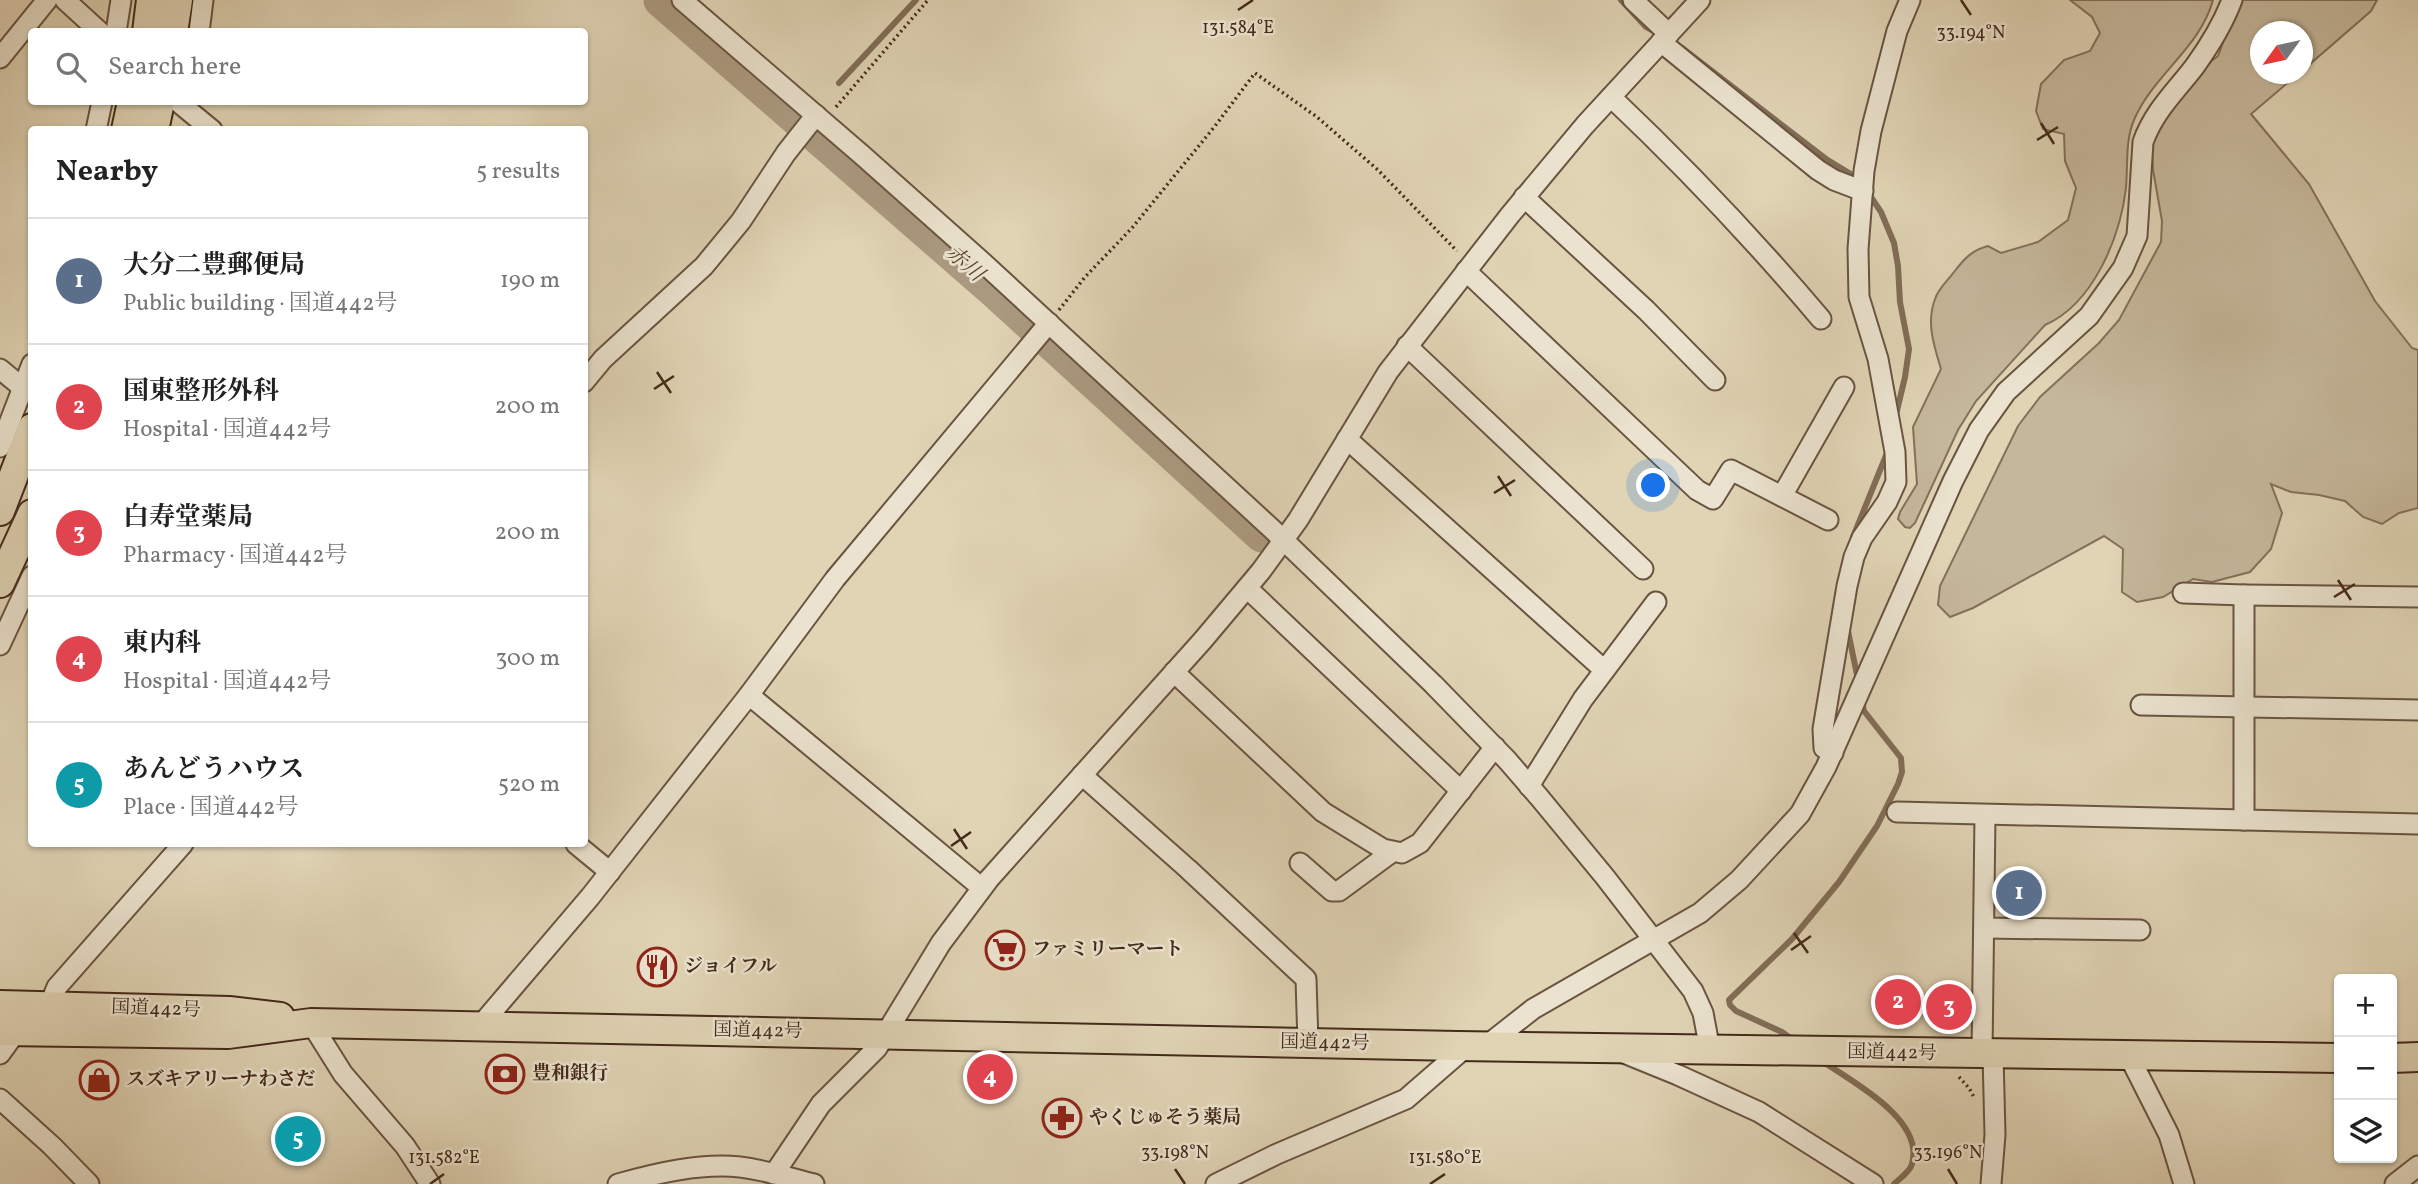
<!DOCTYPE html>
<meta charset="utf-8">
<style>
body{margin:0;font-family:Vollkorn,"Noto Serif JP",serif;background:#f6f6f6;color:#222}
.controls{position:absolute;right:21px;bottom:21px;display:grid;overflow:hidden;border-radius:7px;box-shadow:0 2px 5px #0004}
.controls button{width:63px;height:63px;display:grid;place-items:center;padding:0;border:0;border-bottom:2px solid #e0e0e0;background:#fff;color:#222;font:35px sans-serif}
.compass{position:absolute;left:2250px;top:21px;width:63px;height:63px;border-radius:50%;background:#fff;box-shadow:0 2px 5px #0004;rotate:237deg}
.you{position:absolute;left:1654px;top:486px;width:24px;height:24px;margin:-18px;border:5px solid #fff;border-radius:50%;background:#1a73e8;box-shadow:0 0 0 10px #1a73e833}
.badge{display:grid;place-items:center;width:46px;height:46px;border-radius:50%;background:#b45309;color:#fff;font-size:23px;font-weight:700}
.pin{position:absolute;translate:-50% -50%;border:4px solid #fff;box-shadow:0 2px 7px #0006}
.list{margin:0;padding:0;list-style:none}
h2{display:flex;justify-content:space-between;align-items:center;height:91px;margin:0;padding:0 28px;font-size:30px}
h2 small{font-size:23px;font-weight:400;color:#767676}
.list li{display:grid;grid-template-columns:46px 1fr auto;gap:21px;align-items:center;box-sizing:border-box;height:126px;padding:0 28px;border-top:2px solid #e0e0e0}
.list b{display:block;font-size:26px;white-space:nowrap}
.list p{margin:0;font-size:23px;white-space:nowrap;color:#767676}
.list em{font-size:23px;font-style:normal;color:#767676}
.icon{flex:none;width:38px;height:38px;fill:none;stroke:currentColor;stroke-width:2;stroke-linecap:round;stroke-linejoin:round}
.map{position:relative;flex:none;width:2418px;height:1184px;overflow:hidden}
.search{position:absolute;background:#fff;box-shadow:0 2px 5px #0004;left:28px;top:28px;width:560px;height:77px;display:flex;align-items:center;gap:18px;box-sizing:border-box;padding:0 24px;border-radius:7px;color:#767676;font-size:26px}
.panel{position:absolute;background:#fff;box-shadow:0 2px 5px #0004;left:28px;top:126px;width:560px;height:721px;border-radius:7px}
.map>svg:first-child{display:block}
</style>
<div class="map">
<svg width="2418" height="1184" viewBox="0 0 2418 1184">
<rect width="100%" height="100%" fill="#e0d4b5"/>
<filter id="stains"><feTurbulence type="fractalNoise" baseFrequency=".00286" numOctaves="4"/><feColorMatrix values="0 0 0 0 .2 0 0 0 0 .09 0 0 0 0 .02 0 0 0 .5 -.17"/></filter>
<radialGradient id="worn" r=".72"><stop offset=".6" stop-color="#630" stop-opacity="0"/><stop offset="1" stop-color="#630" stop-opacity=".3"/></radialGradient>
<g fill="#c5b79b" stroke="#84705a" stroke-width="2">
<path d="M2070,0h143c-13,48 -60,75 -79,120 -9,21 -6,45 -8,68 -6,50 -33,116 -81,137l-69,76 -18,29 -43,93 -5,5 -5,-1 -7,-8 2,-7 17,-28 -4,-57 28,-58c-7,-23 -15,-46 -6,-70 3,-10 13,-19 19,-27 10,-13 18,-22 34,-26l13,7 37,-11 30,-22 8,-32 -11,-27 -1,-27 -21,-5 -7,-18 5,-27 23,-24 26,-9 10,-18 -8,-16z"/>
<path d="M2239,0h138l-6,11 -68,59 -1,-38h-42v42h38l-47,40 58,70 66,117 37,47 6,2v158l-19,5 -17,11 -19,-7 -18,-16 -26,-6 -28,-3 -20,-8 11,29 -11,36 -21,23 -38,10 -19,-3 -30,18 -26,5 -15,-10 1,-43 -19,-13 -131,72 -23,9 -12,-12 2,-19 78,-160 22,-29 59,-54 20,-23 42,-78 1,-21 -9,-51 -2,-36 48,-63 19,-15z"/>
</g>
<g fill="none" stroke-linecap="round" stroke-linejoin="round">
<g stroke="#816d57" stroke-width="6">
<path d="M1621,0l25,27 9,5"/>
<path d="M1682,48l144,111 33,20"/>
<path d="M839,83l77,-83"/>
<path d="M1867,191l14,21 13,31 4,23 2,36 9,47 -4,28 -10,42"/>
<path d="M1853,537l34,-84"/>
<path d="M1847,626l11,54"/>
<path d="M1793,1040l-11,-8 -46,-21 -6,-6 -1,-5 63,-61 47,-57 38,-56 21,-42 4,-12 -1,-14 -37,-47 -2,-10"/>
<path d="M1822,1061c29,20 103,58 90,103 -2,8 -12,14 -18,20"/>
</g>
<path stroke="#ab9a80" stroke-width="35" d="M661,0l334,291 267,244"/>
<defs>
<g id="minor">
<path d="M65,0l35,32"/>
<path d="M682,0l180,155 117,104 294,271 160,154 74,76 32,37 66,80 88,114 10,22 7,37"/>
<path d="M1633,0l36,34"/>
<path d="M116,32l5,-32"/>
<path d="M199,32l4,-32"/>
<path d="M1661,42l157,128 16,10 29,11"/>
<path d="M0,58l47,-58"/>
<path d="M1611,97c74,70 144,144 210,222"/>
<path d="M178,102l34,28"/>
<path d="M96,130l6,-28"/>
<path d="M1524,197l122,113 69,70"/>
<path d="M1466,271l231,219 16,9 18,-29 97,50"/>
<path d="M1407,346l236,223"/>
<path d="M0,369l23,19"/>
<path d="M584,382l19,-23 101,-93 37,-45 45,-68 30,-38"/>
<path d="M1347,439l256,230"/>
<path d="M0,447l32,-83"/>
<path d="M1782,496l62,-109"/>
<path d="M1247,588l214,203"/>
<path d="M2183,593l61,2 174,2"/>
<path d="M2244,595v225"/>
<path d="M0,645l32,-69"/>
<path d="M1174,672l149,140 60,37 19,4 18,-10 75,-96"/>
<path d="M749,695l233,193"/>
<path d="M2141,705l277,5"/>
<path d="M1833,753l-9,-5 -1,-19 24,-143 7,-29 8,-19 25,-36 9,-20 -1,-30 -17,-93 -19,-62 -1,-48 6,-78 7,-40 26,-100 13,-31"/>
<path d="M1082,775l106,94 118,110 2,64"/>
<path d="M1529,786l54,-87 73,-97"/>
<path d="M1897,812l521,12"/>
<path d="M576,844l34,28"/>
<path d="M1300,863l32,28h7l53,-39"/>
<path d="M1984,928l156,2"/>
<path d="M49,1006l8,-19 126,-143"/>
<path d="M311,1023l32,51 62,72 25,38"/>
<path d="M480,1026l110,-129 159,-202 86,-116 214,-256"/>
<path d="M1486,1046l47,-37 167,-96 39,-33 61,-66 26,-47 127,-286 26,-51 27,-38 83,-76 34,-48 14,-32 6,-94c11,-31 33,-51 52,-76 15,-21 28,-42 37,-66"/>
<path d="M1624,1053l54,22 81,37 114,72"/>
<path d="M0,1054l16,-22"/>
<path d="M1982,1054l3,-238"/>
<path d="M2129,1056l40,79 15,49"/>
<path d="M0,1099l52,47 37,38"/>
<path d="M774,1174l47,-70 56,-56 64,-105 48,-64 214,-239 58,-69 37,-51 90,-148 122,-157 75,-90 115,-125"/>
<path d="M618,1184c39,-11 82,-21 122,-17 25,3 50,11 74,17"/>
<path d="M1216,1184l61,-30 129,-55 61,-53"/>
<path d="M1991,1184l4,-49 -2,-81"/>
<path d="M2395,1184l23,-18"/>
</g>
<g id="highway">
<path d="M147,32l4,-32"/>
<path d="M173,32l5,-32"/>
<path d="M126,130l6,-28"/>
<path d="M154,130l6,-28"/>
<path d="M0,511l32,-83"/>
<path d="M0,583l32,-69"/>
<path d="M0,1005l229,6 51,6"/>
<path d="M0,1031l228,3 83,-11 1147,23 881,12"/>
<path d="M2392,1058l26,-1"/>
</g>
</defs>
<use href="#minor" stroke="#6a5441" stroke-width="23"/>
<use href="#highway" stroke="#432a1a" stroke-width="32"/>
<g stroke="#432a1a" stroke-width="3.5" stroke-dasharray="2 3.5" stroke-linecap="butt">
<path d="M836,107l92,-107"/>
<path d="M1059,310l26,-33 47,-49 83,-102 40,-53 62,44 61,53 79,81"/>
<path d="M1959,1077l10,11 6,11"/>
</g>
<use href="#minor" stroke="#ebe3cf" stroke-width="19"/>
<use href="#highway" stroke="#e0d4b5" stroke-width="28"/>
</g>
<path fill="none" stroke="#432a1a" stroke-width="2.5" d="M1961,0l10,15M1238,10l15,-10M2041,123l13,21M2037,140l21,-13M657,372l14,21M654,389l20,-13M1498,476l13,20M1494,493l21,-13M2338,580l13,20M2334,597l21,-13M954,829l13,20M951,846l20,-14M1794,933l14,20M1791,950l20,-14M1175,1169l10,15M1948,1169l9,15M430,1184l14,-10M1430,1184l15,-10"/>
<defs>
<symbol id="supermarket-ring" viewBox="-11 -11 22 22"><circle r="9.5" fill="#ebe3cf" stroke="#8f2418" stroke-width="1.5"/><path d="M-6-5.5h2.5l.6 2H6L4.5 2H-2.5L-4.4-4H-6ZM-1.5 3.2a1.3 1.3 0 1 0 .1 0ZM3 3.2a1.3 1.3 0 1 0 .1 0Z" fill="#8f2418"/></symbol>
<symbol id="restaurant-ring" viewBox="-11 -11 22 22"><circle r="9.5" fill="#ebe3cf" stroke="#8f2418" stroke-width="1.5"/><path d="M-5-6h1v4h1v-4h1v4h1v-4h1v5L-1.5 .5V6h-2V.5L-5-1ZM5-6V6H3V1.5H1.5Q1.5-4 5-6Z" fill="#8f2418"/></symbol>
<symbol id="bank-ring" viewBox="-11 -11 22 22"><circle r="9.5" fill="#ebe3cf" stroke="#8f2418" stroke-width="1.5"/><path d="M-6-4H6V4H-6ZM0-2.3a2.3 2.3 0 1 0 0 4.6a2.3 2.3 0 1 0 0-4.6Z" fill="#8f2418"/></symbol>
<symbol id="shop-ring" viewBox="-11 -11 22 22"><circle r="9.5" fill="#ebe3cf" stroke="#8f2418" stroke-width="1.5"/><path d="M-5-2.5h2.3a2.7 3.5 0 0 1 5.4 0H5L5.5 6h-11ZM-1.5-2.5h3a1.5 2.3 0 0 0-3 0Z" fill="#8f2418"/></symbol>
<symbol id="pharmacy-ring" viewBox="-11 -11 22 22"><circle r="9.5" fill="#ebe3cf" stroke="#8f2418" stroke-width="1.5"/><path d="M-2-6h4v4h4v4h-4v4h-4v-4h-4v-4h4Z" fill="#8f2418"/></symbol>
</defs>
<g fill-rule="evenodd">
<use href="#supermarket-ring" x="983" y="928" width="44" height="44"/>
<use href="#restaurant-ring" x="635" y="945" width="44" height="44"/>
<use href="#bank-ring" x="483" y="1052" width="44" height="44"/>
<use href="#shop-ring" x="77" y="1058" width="44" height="44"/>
<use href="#pharmacy-ring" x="1040" y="1096" width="44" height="44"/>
</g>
<g text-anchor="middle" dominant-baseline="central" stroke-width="5" stroke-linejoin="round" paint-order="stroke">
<g font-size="19" font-weight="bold" fill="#432a1a" stroke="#ebe3cf" text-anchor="start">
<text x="1032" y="950">ファミリーマート</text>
<text x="684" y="967">ジョイフル</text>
<text x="532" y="1074">豊和銀行</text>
<text x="126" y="1080">スズキアリーナわさだ</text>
<text x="1089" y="1118">やくじゅそう薬局</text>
</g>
<g font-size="19" fill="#432a1a" stroke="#ebe3cf">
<text transform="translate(156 1009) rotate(2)">国道442号</text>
<text transform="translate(758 1031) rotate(1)">国道442号</text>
<text transform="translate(1325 1043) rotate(1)">国道442号</text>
<text transform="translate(1892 1053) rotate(1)">国道442号</text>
</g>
<g font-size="21" font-style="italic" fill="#5d4634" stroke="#ebe3cf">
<text transform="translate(964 264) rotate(41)">赤川</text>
</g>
</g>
<g font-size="18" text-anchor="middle" fill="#432a1a" stroke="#ebe3cf" stroke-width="5" stroke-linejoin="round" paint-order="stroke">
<text x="1238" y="33">131.584°E</text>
<text x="1971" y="38">33.194°N</text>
<text x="1175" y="1158">33.198°N</text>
<text x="1948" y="1158">33.196°N</text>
<text x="444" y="1163">131.582°E</text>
<text x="1445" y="1163">131.580°E</text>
</g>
<rect width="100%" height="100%" filter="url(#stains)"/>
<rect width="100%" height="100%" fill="url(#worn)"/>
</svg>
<div class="controls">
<button>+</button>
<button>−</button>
<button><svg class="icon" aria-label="layers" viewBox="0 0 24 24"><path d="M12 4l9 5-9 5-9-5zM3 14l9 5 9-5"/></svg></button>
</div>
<svg class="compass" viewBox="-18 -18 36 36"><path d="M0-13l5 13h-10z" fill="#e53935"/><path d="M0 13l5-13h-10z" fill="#767676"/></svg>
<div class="you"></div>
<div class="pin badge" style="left:2019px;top:893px;background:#5c6f8a">1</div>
<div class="pin badge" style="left:1898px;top:1002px;background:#e0444e">2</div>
<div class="pin badge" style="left:1949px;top:1007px;background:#e0444e">3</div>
<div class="pin badge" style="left:990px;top:1077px;background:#e0444e">4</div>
<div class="pin badge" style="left:298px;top:1139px;background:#0f9aa8">5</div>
<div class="search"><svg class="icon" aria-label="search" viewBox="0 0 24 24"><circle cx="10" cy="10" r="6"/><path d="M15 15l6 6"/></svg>Search here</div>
<section class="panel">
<h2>Nearby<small>5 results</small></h2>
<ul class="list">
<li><span class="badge" style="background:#5c6f8a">1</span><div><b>大分二豊郵便局</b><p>Public building · 国道442号</p></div><em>190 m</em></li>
<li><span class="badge" style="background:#e0444e">2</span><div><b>国東整形外科</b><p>Hospital · 国道442号</p></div><em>200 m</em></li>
<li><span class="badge" style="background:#e0444e">3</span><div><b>白寿堂薬局</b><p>Pharmacy · 国道442号</p></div><em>200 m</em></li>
<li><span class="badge" style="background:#e0444e">4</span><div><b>東内科</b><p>Hospital · 国道442号</p></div><em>300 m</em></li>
<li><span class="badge" style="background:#0f9aa8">5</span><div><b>あんどうハウス</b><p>Place · 国道442号</p></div><em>520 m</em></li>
</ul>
</section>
</div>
